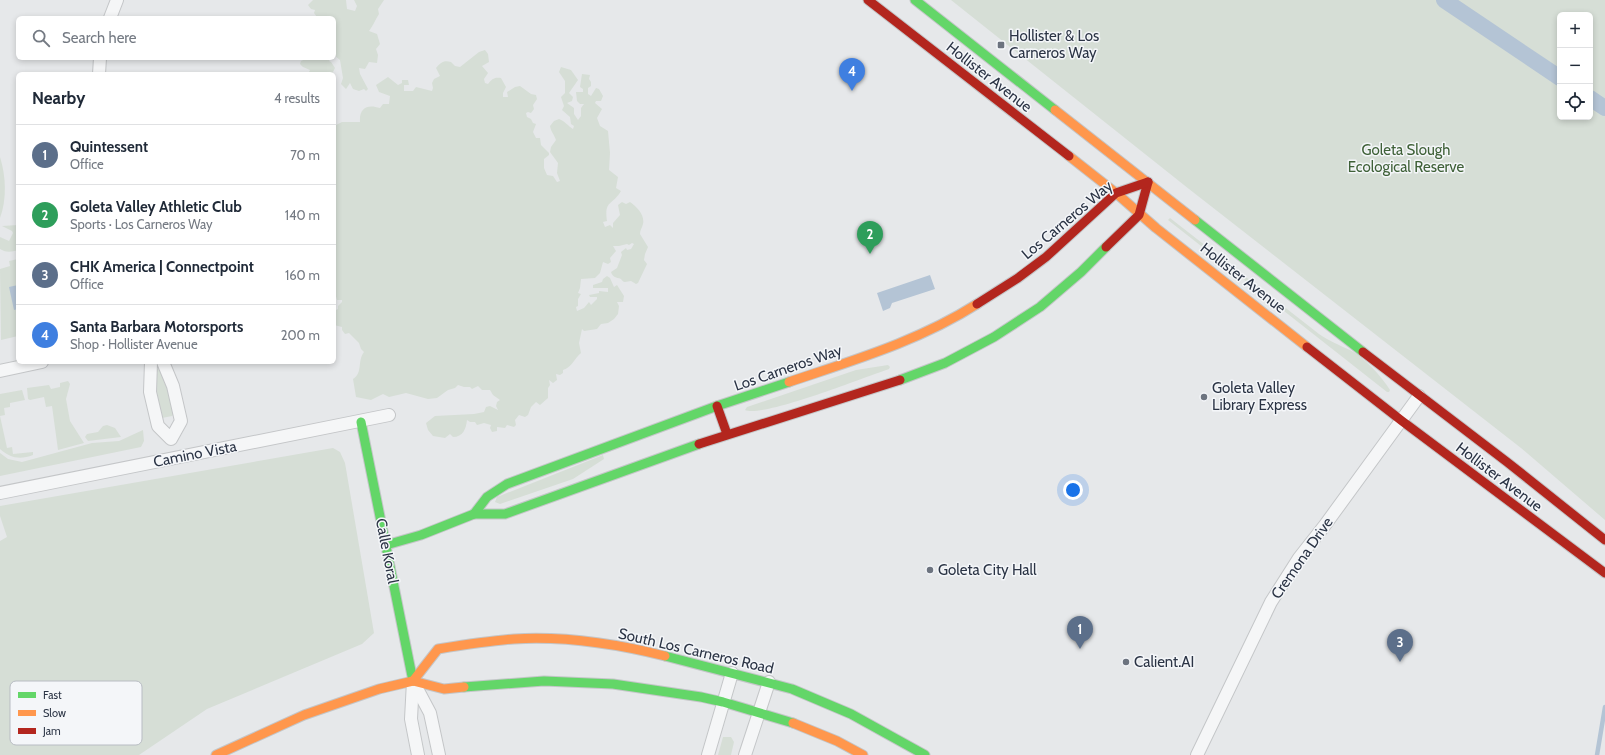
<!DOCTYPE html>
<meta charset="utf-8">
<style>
body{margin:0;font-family:Cabin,sans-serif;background:#f2f2f3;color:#1f2937}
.controls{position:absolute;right:12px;top:12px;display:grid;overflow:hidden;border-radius:6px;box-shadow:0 2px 6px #0003}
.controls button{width:36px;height:36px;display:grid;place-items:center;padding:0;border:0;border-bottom:1px solid #e0e1e3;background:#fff;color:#1f2937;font:20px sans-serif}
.you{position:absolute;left:1073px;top:490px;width:14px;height:14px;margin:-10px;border:3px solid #fff;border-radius:50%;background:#1a73e8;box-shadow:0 0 0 6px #1a73e833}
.badge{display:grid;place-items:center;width:26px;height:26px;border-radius:50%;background:#1a73e8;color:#fff;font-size:13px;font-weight:700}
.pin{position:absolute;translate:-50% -33px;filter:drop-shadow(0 1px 2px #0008)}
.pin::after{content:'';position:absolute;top:21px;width:14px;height:12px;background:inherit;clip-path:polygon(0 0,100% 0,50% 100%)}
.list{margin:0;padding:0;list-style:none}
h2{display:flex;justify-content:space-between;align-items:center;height:52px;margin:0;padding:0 16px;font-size:17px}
h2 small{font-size:13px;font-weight:400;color:#747a83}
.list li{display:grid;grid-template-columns:26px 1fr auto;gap:12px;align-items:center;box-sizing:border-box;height:60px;padding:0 16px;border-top:1px solid #e0e1e3}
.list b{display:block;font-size:15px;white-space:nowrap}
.list p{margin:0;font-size:13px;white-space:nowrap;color:#747a83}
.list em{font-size:13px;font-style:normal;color:#747a83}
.icon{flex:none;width:22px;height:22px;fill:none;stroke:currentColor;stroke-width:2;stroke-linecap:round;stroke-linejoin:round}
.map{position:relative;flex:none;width:1605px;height:755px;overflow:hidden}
.search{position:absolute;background:#fff;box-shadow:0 2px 6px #0003;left:16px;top:16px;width:320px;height:44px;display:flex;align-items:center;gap:10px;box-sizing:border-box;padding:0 14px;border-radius:6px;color:#747a83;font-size:15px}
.panel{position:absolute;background:#fff;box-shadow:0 2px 6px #0003;left:16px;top:72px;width:320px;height:292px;border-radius:6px}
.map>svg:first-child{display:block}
</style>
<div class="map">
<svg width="1605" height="755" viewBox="0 0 1605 755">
<rect width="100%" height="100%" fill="#e6e8ea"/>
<g fill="#d6ded6" fill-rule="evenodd">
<path d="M313,0h33l1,9 8,2 2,-5 -3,-6h30l-6,9 1,5c-4,6 -6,12 -10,17l8,3 3,10 -4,5 2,6 -1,8 -8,-1 -4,7 -6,-1 1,6 8,15 -2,2 -2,-2 -5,2 -6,-2 -3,-6 -4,6 -5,-5 2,-6 -3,-18 -6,-5v-37l-17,-1 -3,-4 1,-3 -4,-1 -3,-4z"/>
<path d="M951,0h654v520l-84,-72 -332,-259zM1560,15h30v102h-30z"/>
<path d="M485,50l3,4 1,8 -7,4 6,7 -4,6 1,4 3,1c4,-5 6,-7 13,-6l5,9 -3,6v4h5l-1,-5 8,-5 5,-1 11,8 5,1 1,4 -4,6 1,4 -3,4 -3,-1 -2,1 1,4 4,2 2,4 3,1 -3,8 3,6h4l1,7 8,8v2l-5,4v9l3,7 6,1 4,6 3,-1 -3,-8 1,-10 -8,-11 1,-5 5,-7c-2,-6 -5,-8 -6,-14l4,-5 5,-2c6,2 9,7 14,10l1,-3 -3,-2 -1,-7 -8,-7 2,-4 -3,-9 4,-4v-12l-6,-9 2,-5 10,3 7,10 -9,13 4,4 -1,4 -5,2 7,5v6l4,6 3,-4v-8l3,-4h-4l-3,-3 -1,-9h7v-3l-3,-2 2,-13 8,1 -1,4 2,3v4l-3,2v6l3,2 5,-8 3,1 4,7 -2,5h-5l-1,2 7,6 -5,9 3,8 8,5 2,22 -1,17 9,7 -2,11 5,3c-9,15 -17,9 -14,30l-4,1 2,5 5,-2 3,3v-5l7,-8 -2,-10 4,-3 4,2 4,-2c7,5 15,13 13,22 -1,4 -3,6 -3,10l8,13 -3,7 -1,6 3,4 -9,19 -2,1 -5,-3 -6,1c-2,0 -3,-2 -4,-3 -5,-2 -8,-1 -10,-7l6,-4 5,-13 -1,-3 5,-4 1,2 4,-1 3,-5 -2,-1 -3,2 -2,-1 -8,2h-6l3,5 -6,7 1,4 -3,2 -5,-2 -3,11 -5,5 -14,1 -1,9 -2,5 3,1 -3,5v7l-2,1 1,4 7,-3 5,-6 2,3 6,-6v-2h-7l-1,-2 10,-2v-2l9,1v-4h-15v-3l9,-3 1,-3 4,-3 3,2 4,9 3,-2 7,11 -1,6h-6l2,4 -1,8 -4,5 -6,4 -7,1 -4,5 -13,2 -2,-2 -3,14 2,10c-7,6 -9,14 -18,17v3l-3,2 -4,-1 1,6 -4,3 -4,-3 1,5 -2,3v10l-8,7 -4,-3 -5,5 -3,8 -3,2 -6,-2 -4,5 1,5 -2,2 -7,-2 -2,3 -8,-1v4l-5,1 -2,-4 1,-3 -7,-2 -7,2 -2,-3h-5l-3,-2c-1,9 -4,17 -14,17l-3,-3 -5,4 -12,-2 -5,-6 -2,-7 9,-7 39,-2 10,-2 2,-5 4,-1 8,4 -2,-4 1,-4 3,-2 -7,-5 -3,-5h-8l-4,-4 -6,3 -2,-2h-6l-6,-2 -3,3 -7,2 -11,8 -9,1 -22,-6 -17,4 -6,-3 -12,6 -15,-3 -3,-18c10,-6 4,-18 11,-27l-3,-3 -2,-6 -10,-10 -4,1 -3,-4v-3l-8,-2v-14l4,-2v-3l4,-4v-2h-5l-3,-10v-164l8,-4h18c-1,-15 8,-18 20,-14l3,-4h6l1,-8 -11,-4 -3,-7 12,-8 10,8 4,-2v-3h6l1,5h-5v6h9l3,-4 16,4 1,-3 -1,-5 2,-4 6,-3 -4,-8c5,-6 8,-8 15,-6l4,4 5,1 19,-15z"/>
<path d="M308,58h23l-2,3 2,1 4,6 -3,6h-24l2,-4 -7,-3 -3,-3 1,-3z"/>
<path d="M0,157c6,19 7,42 0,61z"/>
<path d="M1170,218l149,116c10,7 20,11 31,16 15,8 31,26 40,40l-1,2h-2l-219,-172z"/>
<path d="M18,225v25c-7,2 -11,3 -18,-1v-12l9,4 4,-8 -1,-2 -10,-5z"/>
<path d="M18,259v77l-17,4 -1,-71 10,-3 -1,-5z"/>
<path d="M888,365l2,2 -1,2c-24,8 -126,49 -144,41l2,-3 109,-37z"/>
<path d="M157,369h3l9,21 5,24 -2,2 -10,2 -6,-26 -1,-21z"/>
<path d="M68,381l2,3 -4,15 4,22 14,22 -26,7 -6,-44 -6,1 -2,-10 -14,3 -2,-1 -1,-11 22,-3 2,4 9,-2v-4z"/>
<path d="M22,390l3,10 -15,3v4l-6,1 1,7 -5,1v-22z"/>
<path d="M0,416l7,32 5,-1 1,7 20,-2v3c-13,5 -23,3 -33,-6z"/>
<path d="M107,425l8,3 6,9 -33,4 -3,-4 2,-3 11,-2 5,-6z"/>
<path d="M143,430l1,11 -3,6 -141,29v-23l8,6 14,3 70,-19 27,-2z"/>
<path d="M333,448l7,4 5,11 29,170 -12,11 -155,65 -68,46h-139v-214l7,-4 -7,-21v-10z"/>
<path d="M603,455l1,4 -31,20 -73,25 -5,-2 2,-5z"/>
<path d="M723,737h8l3,5 -3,13h-13z"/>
</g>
<g fill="#b4c4d5">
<path d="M930,275l5,14 -43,14 -2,5 -7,3 -6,-18z"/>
<path d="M18,285v24l-4,1 -5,-23z"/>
</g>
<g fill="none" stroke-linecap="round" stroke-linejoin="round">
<path stroke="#b4c4d5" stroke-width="4.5" d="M1597,755l8,-48"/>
<g stroke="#b4c4d5" stroke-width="16">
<path d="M1444,0l116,78"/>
<path d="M1590,98l15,10"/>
</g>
<defs>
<g id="street">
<path d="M110,18l7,-18"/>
<path d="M99,74l1,-16"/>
<path d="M151,362l-1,30 8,34 13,13 10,-18 -8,-35 -10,-24"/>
<path d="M0,371l42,-9"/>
<path d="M0,493l389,-78"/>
<path d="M413,681l17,32 9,42"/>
<path d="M413,681l-2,38 7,36"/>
<path d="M708,755l24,-82"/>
<path d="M745,755l24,-73"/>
<path d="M1197,755l74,-153 28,-44 26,-33 94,-129"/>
</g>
<g id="fast">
<path d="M915,0l140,110"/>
<path d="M1195,220l168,132"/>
<path d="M900,380l45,-17 49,-26 46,-30 41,-35 25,-25"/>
<path d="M361,422l52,259"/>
<path d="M474,514l13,-17 20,-13 210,-78 72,-24"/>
<path d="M386,545l35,-10 53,-21h31l194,-70"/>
<path d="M665,656l127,33 59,25 74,41"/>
<path d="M464,687l80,-6 69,3 88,13 22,5 70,21"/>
</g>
<g id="slow">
<path d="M1055,110l140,110"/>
<path d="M1069,156l47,37 40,35 151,119"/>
<path d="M789,382c65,-22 130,-41 188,-78"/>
<path d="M413,681l25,-32c25,-4 50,-8 76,-10 49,-3 103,5 151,17"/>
<path d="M793,723l44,18 26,14"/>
<path d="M216,755l88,-40 75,-26 34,-8 31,8 20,-2"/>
</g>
<g id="jam">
<path d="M868,0l201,156"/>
<path d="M1106,247l33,-32 9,-33"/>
<path d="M977,304l41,-26 28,-21 70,-64 32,-11"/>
<path d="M1307,347l95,74 203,152"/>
<path d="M1363,352l144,110 98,78"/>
<path d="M717,406l10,28"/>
<path d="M699,444l201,-64"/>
</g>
</defs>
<use href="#street" stroke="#c4c6c8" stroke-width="14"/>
<use href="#fast" stroke="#c4c6c8" stroke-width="11"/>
<use href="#slow" stroke="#c4c6c8" stroke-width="11"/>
<use href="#jam" stroke="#c4c6c8" stroke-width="11"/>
<use href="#street" stroke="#f5f6f7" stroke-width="12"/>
<use href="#fast" stroke="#63d668" stroke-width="9"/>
<use href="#slow" stroke="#ff974d" stroke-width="9"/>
<use href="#jam" stroke="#b3261e" stroke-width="9"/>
</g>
<g fill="#6c737f" stroke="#f4f6f9" stroke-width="1.5">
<rect x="997" y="41" width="8" height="8" rx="2"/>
<circle cx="1204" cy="397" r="4"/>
<circle cx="930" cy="570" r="4"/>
<circle cx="1126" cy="662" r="4"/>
</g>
<g text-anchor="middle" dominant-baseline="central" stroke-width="3" stroke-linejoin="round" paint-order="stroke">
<g font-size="15" fill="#2b3445" stroke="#f4f6f9" text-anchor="start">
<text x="1009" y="36">Hollister &amp; Los<tspan x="1009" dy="17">Carneros Way</tspan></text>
<text x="1212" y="388">Goleta Valley<tspan x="1212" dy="17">Library Express</tspan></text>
<text x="938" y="570">Goleta City Hall</text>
<text x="1134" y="662">Calient.AI</text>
</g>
<g font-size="15" fill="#2b3445" stroke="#f4f6f9">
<text transform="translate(989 77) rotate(38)">Hollister Avenue</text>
<text transform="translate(1067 220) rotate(-40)">Los Carneros Way</text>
<text transform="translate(1243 278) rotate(38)">Hollister Avenue</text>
<text transform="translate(788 368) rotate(-19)">Los Carneros Way</text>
<text transform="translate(195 454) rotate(-11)">Camino Vista</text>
<text transform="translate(1499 477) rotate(37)">Hollister Avenue</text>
<text transform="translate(387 551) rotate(79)">Calle Koral</text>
<text transform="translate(1302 558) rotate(-55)">Cremona Drive</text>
<text transform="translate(696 651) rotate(13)">South Los Carneros Road</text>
</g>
<g font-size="15" fill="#3f6138" stroke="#f4f6f9">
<text x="1406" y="150">Goleta Slough<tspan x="1406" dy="17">Ecological Reserve</tspan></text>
</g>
</g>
<rect x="10" y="681" width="132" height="64" rx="6" fill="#f4f6f9" stroke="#b8bcc3" stroke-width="1"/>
<rect x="18" y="692" width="18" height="6" fill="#63d668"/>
<rect x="18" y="710" width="18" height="6" fill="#ff974d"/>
<rect x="18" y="728" width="18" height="6" fill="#b3261e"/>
<g font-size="11" fill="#2b3445">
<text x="43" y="699">Fast</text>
<text x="43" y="717">Slow</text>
<text x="43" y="735">Jam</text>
</g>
</svg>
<div class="controls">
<button>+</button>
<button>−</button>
<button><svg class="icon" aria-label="locate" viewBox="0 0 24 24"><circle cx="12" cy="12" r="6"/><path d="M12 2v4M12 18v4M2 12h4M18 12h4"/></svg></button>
</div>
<div class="you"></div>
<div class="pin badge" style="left:1080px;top:649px;background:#5c6f8a">1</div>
<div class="pin badge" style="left:870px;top:254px;background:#2e9e5b">2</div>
<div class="pin badge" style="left:1400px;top:662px;background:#5c6f8a">3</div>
<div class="pin badge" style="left:852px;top:91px;background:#3f7fe0">4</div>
<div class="search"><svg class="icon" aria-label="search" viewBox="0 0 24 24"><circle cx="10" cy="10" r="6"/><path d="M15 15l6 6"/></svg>Search here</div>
<section class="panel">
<h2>Nearby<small>4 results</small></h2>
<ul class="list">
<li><span class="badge" style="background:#5c6f8a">1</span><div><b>Quintessent</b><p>Office</p></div><em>70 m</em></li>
<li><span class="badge" style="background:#2e9e5b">2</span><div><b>Goleta Valley Athletic Club</b><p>Sports · Los Carneros Way</p></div><em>140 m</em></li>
<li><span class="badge" style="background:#5c6f8a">3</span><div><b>CHK America | Connectpoint</b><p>Office</p></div><em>160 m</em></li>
<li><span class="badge" style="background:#3f7fe0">4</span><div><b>Santa Barbara Motorsports</b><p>Shop · Hollister Avenue</p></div><em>200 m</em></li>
</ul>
</section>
</div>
